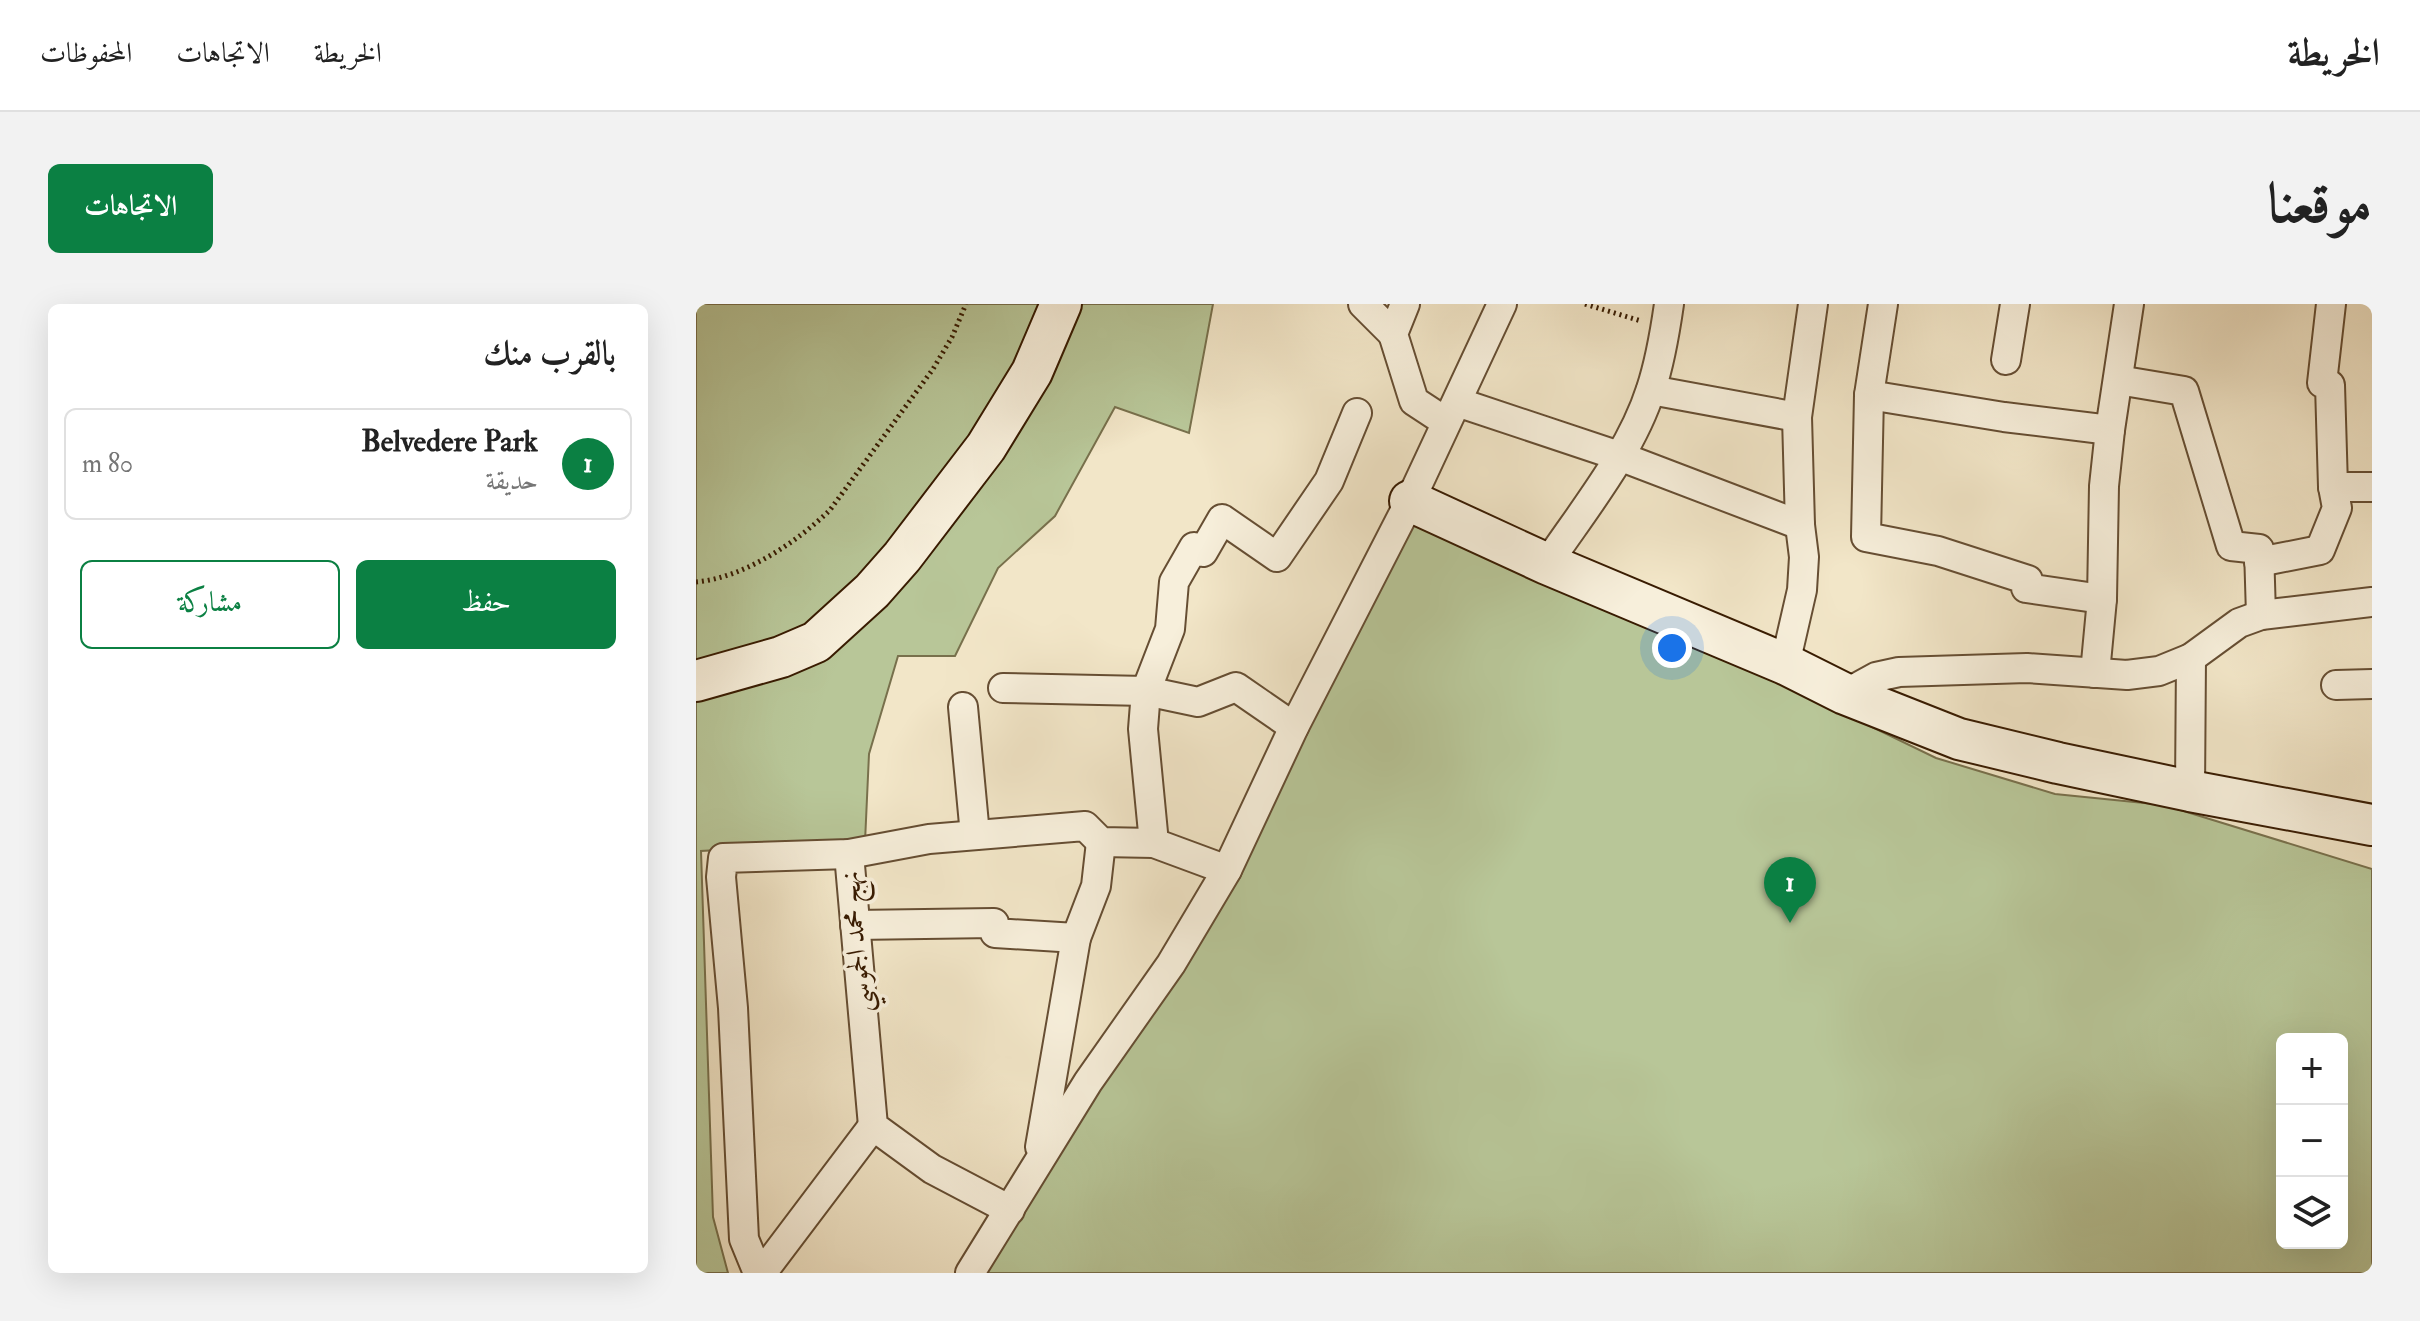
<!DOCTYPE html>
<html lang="ar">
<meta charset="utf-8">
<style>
body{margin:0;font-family:"IM FELL Double Pica",Amiri,serif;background:#f2f2f2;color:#222;direction:rtl}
.controls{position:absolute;right:24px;bottom:24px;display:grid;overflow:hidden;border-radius:12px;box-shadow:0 8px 32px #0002}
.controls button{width:72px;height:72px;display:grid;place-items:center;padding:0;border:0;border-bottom:2px solid #e0e0e0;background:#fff;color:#222;font:40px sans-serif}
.you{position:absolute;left:976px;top:344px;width:28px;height:28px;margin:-20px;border:6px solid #fff;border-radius:50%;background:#1a73e8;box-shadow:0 0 0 12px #1a73e833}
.badge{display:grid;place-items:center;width:52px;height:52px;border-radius:50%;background:#0b8043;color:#fff;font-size:26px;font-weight:700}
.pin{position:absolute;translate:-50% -66px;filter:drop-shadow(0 2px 4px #0008)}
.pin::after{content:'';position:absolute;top:42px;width:28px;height:24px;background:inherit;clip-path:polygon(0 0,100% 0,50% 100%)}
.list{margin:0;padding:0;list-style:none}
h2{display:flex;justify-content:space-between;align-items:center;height:104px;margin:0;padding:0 32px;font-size:34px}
h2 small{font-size:26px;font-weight:400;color:#767676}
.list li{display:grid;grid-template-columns:52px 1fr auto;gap:24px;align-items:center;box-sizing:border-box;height:112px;margin:0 16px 16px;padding:0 16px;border:2px solid #e0e0e0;border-radius:12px}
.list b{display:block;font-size:30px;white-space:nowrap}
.list p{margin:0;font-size:26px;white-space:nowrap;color:#767676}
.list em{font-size:26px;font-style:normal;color:#767676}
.actions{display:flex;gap:16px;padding:24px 32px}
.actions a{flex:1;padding:18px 0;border:2px solid #0b8043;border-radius:12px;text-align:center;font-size:28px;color:#0b8043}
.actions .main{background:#0b8043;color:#fff}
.icon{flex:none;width:44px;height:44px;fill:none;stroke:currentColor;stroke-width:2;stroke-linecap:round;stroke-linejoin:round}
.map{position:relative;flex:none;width:1676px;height:969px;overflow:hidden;direction:ltr;border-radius:12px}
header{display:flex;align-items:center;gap:48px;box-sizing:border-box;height:112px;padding:0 40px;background:#fff;border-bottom:2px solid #e0e0e0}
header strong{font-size:38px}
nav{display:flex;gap:44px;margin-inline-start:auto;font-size:28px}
.intro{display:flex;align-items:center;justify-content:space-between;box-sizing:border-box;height:192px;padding:0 48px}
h1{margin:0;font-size:56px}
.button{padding:20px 36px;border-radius:12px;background:#0b8043;color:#fff;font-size:28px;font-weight:700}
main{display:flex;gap:48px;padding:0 48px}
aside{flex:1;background:#fff;border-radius:12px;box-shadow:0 8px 32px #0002}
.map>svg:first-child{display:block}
</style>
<header>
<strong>الخريطة</strong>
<nav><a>الخريطة</a><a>الاتجاهات</a><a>المحفوظات</a></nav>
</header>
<div class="intro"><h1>موقعنا</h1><a class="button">الاتجاهات</a></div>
<main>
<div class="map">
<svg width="1676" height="969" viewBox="0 0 1676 969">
<rect width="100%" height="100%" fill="#f2e6c8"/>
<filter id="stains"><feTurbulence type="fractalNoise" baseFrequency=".0025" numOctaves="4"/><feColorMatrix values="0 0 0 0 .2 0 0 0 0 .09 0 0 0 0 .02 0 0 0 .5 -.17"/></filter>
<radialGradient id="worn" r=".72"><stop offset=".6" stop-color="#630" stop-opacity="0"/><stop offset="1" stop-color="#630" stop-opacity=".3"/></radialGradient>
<g fill="#b8c698" stroke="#78704c" stroke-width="2" fill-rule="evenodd">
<path d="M0,0h517l-24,129 -74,-26 -60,109 -57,52 -43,88h-57l-29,98 -4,88 -164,9 12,366 15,56h-32z"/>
<path d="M713,219l304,127 223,108 119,36 109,11 208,64v404h-1388zM1586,735h60v204h-60z"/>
</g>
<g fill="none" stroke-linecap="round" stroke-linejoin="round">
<defs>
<g id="street">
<path d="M667,0l30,30"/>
<path d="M709,0l-12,30 21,67 32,21"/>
<path d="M1187,0l-14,91 -3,142 72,14 90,29 -2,8 76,11"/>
<path d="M1310,56l9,-56"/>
<path d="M1422,76l66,11 47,155 28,3 2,66"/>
<path d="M955,86l146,27"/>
<path d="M1173,91l135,22 106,13"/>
<path d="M761,98l162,54 181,69"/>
<path d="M1637,183h39"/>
<path d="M1563,258l61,-12 17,-42 -4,-21 -3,-102 -8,-2 9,-79"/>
<path d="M851,260c37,-55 84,-112 104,-175 9,-27 14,-57 18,-85"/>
<path d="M1089,360l17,-74 2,-33 -4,-32 -3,-108 16,-113"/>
<path d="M1399,369l7,-74 2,-113 6,-56 19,-126"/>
<path d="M1640,381l36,-1"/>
<path d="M307,384l143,3 52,11 38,-15 58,40"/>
<path d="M1149,390l31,-17 23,-5 128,-4 100,7 32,-4 32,-13 48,-35 22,-8 111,-13"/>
<path d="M267,403l12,128"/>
<path d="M1494,487l1,-133"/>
<path d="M153,550l24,272 59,43 78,41"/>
<path d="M531,566l-73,-27 -11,-114 3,-38 24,-62 4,-47 20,-35 9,5 19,-33 55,38 52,-76 28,-68"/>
<path d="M159,621l139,-2 1,10 81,5"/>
<path d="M344,843l36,-209 20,-52 5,-44"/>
<path d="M62,969l-14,-34 -11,-231 -12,-131 2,-19 126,-4 80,-15 156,-13 16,16 53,1"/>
<path d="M66,969l111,-147"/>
<path d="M274,969l118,-191 83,-118 56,-94 67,-143 116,-226 92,-197"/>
</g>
<g id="secondary">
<path d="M714,197l137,63 238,100 60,30 114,45 99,24 132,28 182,34"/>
<path d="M0,377l85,-24 35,-15 56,-51 30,-34 84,-110 46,-75 29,-68"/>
</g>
</defs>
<use href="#street" stroke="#664e33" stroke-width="32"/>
<use href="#secondary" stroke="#381b01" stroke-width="44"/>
<g stroke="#381b01" stroke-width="5" stroke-dasharray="2 4" stroke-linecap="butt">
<path d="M889,0l56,17"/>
<path d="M0,278c47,-4 100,-39 134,-72l103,-141 19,-32 14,-33"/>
</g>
<use href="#street" stroke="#f7efdb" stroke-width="28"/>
<use href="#secondary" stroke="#f7efdb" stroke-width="40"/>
</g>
<g text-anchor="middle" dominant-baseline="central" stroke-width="7" stroke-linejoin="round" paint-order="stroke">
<g font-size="28" fill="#381b01" stroke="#f7efdb">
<text transform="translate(160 638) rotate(-95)">نهج محمد الجموسي</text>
</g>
</g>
<rect width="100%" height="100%" filter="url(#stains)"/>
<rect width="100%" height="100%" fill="url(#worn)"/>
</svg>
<div class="controls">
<button>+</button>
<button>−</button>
<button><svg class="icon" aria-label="layers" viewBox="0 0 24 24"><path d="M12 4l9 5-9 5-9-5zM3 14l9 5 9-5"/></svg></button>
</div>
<div class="you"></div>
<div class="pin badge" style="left:1094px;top:619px">1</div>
</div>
<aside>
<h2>بالقرب منك<small></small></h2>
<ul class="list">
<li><span class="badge">1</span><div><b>Belvedere Park</b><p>حديقة</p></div><em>80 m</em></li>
</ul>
<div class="actions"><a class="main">حفظ</a><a>مشاركة</a></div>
</aside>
</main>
